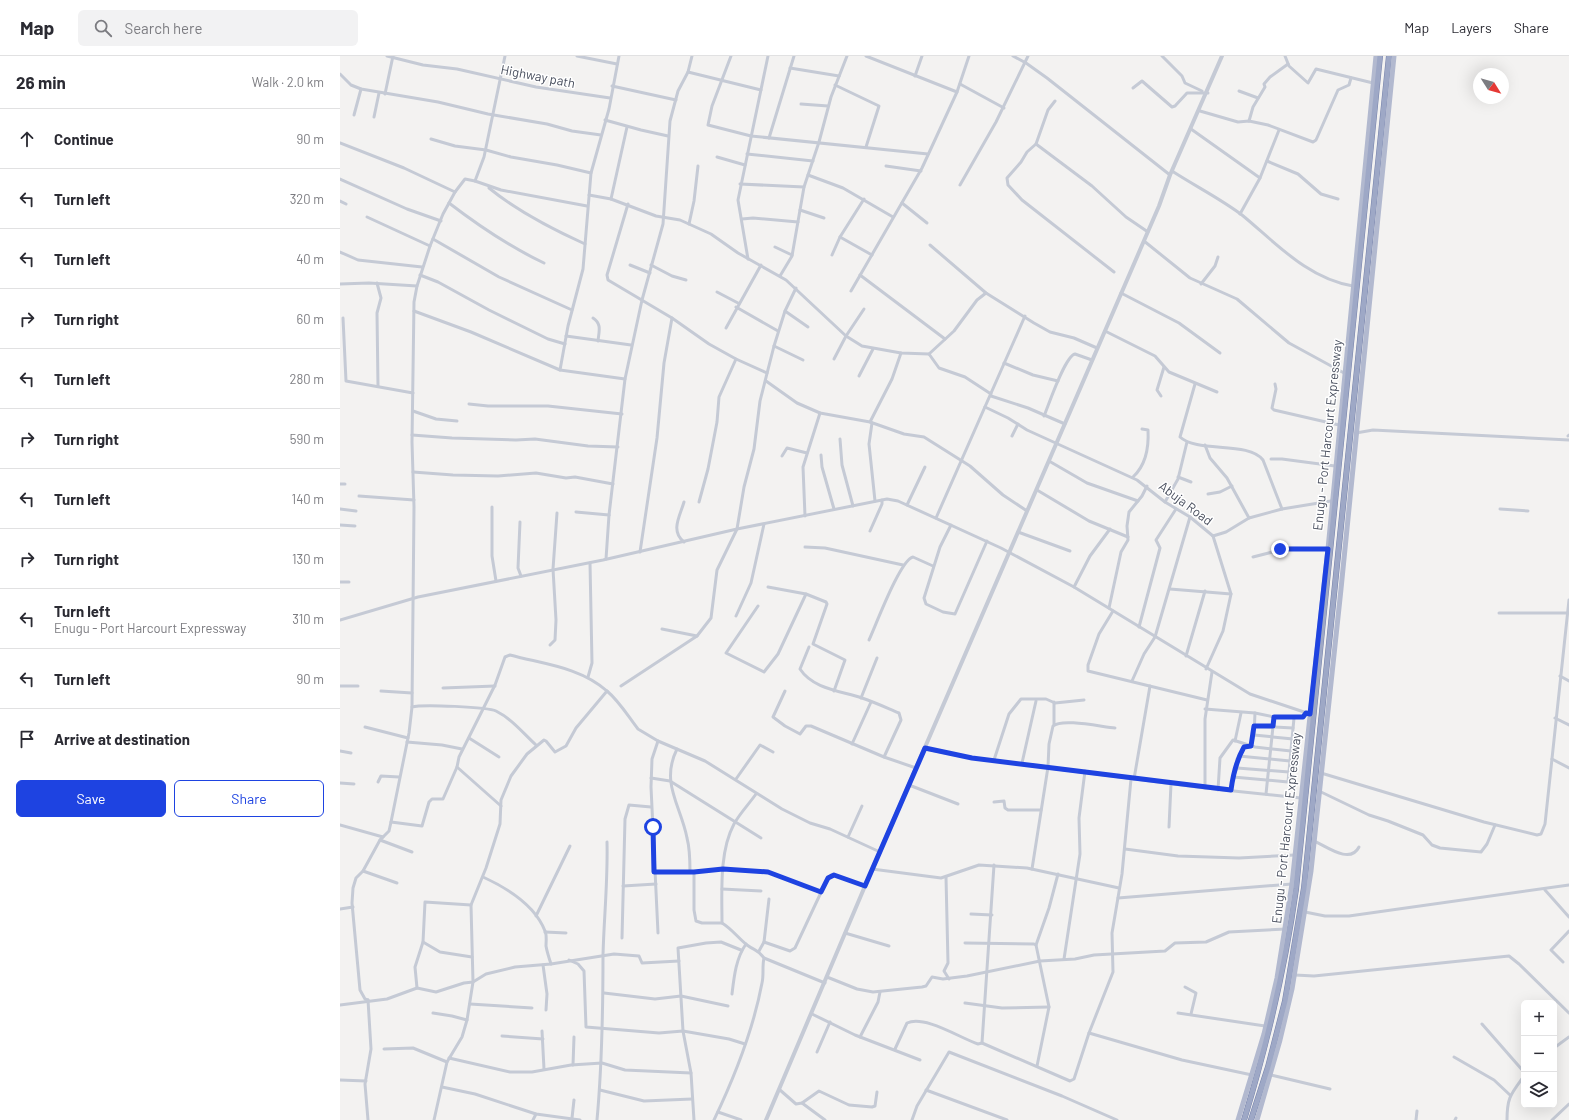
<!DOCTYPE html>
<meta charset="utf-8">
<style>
body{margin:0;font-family:Barlow,sans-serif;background:#f2f2f3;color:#2b2b33}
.controls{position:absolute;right:12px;bottom:12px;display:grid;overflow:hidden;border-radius:6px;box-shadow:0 4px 16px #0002}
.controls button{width:36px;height:36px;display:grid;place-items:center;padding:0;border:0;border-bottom:1px solid #e1e1e2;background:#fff;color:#2b2b33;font:20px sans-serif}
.compass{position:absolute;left:1133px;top:12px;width:36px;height:36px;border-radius:50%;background:#fff;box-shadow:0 4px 16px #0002;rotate:127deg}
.stop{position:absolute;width:12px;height:12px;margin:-9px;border:3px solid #1e43e1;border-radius:50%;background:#fff}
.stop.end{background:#1e43e1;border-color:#fff;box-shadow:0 1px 4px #0008}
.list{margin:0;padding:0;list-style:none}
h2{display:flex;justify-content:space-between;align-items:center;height:52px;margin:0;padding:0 16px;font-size:17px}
h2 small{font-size:13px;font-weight:400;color:#7c7c81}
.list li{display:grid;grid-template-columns:26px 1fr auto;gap:12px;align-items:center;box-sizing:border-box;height:60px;padding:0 16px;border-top:1px solid #e1e1e2}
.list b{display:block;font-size:15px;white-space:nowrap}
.list p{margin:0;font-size:13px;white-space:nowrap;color:#7c7c81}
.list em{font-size:13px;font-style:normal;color:#7c7c81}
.actions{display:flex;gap:8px;padding:12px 16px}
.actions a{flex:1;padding:9px 0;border:1px solid #1e43e1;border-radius:6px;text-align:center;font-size:14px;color:#1e43e1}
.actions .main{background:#1e43e1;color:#fff}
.icon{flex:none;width:22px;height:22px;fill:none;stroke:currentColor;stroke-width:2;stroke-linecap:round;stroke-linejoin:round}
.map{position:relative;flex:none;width:1229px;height:1064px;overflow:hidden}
header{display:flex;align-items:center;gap:24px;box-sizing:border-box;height:56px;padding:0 20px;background:#fff;border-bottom:1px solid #e1e1e2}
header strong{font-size:19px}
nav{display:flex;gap:22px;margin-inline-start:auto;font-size:14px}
.search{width:280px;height:36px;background:#f2f2f3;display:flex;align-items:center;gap:10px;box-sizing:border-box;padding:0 14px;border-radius:6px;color:#7c7c81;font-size:15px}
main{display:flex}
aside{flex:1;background:#fff}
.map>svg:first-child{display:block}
</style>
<header>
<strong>Map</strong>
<div class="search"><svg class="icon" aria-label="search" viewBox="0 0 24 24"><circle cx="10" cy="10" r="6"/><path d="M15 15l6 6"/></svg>Search here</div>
<nav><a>Map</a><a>Layers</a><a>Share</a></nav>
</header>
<main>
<aside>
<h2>26 min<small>Walk · 2.0 km</small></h2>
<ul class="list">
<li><svg class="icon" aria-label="ahead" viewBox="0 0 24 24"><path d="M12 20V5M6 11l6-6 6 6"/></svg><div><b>Continue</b></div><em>90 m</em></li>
<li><svg class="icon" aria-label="left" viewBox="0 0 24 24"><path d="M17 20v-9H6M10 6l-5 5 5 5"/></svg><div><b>Turn left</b></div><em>320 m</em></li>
<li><svg class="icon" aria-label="left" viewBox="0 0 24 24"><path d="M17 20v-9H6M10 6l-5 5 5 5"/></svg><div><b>Turn left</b></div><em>40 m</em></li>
<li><svg class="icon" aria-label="right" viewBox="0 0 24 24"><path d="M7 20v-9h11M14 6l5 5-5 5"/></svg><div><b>Turn right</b></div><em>60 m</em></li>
<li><svg class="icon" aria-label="left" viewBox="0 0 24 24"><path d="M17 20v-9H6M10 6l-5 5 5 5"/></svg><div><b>Turn left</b></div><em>280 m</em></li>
<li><svg class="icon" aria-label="right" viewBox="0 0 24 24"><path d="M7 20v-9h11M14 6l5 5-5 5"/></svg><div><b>Turn right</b></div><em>590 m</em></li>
<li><svg class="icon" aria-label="left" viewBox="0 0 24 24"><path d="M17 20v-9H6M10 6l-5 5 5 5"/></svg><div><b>Turn left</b></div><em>140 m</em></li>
<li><svg class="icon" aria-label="right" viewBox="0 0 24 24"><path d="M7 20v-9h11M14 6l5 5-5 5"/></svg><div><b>Turn right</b></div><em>130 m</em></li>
<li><svg class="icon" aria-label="left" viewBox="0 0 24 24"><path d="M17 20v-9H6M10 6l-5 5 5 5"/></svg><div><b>Turn left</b><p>Enugu - Port Harcourt Expressway</p></div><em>310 m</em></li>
<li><svg class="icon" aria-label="left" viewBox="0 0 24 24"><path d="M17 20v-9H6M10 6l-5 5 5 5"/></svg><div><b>Turn left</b></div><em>90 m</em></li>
<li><svg class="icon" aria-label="arrive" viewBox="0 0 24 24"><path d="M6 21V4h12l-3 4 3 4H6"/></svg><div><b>Arrive at destination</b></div></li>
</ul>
<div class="actions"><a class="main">Save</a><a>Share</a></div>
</aside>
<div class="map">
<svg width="1229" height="1064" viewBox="0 0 1229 1064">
<rect width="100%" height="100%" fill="#f3f2f1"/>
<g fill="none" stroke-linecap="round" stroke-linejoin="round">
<defs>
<g id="trunk">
<path d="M904,1064c23,-76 41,-152 52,-231l84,-833"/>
<path d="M911,1064l17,-53 17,-66 19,-113 85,-832"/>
</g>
</defs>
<use href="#trunk" stroke="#7682aa" stroke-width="6"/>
<g stroke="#c5cad5" stroke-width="3">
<path d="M47,0l36,9 34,4 79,18 74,11"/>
<path d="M237,0l40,8"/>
<path d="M391,0l-19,50 -4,19 43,11 177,18"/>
<path d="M526,0l91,36"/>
<path d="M673,0l13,7 21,15 123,97"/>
<path d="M822,0l20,20 3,7 17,8"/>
<path d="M945,0l4,10 19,17 8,-14 57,14"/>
<path d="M450,12l49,8"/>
<path d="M348,16l73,18"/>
<path d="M0,18l11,11 10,4 77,13 50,12 59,10 25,7 29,4"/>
<path d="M575,20l7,-20"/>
<path d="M620,28l44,24"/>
<path d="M495,29l44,21 -13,41"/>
<path d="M272,30l64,14"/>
<path d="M793,32l9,-7 30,26 3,-1 12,-13h21"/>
<path d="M899,35l19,7"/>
<path d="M45,38l8,-38"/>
<path d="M715,45l-7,9 -12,34 -9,8 -6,10 -14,16 1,7 14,15 92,72"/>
<path d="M461,48l27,2"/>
<path d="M860,55l38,11 11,-1 19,4 45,17 3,-2 22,-50 11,-5 2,-7"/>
<path d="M14,59l7,-26"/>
<path d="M34,61l5,-24"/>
<path d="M265,64l36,10 27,6"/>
<path d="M909,65l4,-14 12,-20 -1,-3 6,-7 18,-13"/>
<path d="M851,73l69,49"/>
<path d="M429,82l25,-82"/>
<path d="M91,83l24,7 31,4 25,7 46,8 34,8"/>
<path d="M0,87l64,25 51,24"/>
<path d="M696,88l56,42 34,31 22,15"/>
<path d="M407,98l66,7"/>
<path d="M377,101l28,8"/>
<path d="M927,105l31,13 23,20 17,5"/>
<path d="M546,110l35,5"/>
<path d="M832,115c23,15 49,28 70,44 34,28 66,64 111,71"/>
<path d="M468,119l35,13 50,29"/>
<path d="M0,123l67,30 34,12"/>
<path d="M135,125l26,9 86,16"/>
<path d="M400,128l64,3"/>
<path d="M620,129l36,-63 32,-66"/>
<path d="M149,132c28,23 63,41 96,56"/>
<path d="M249,139l22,4 45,17 24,4 31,14 27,19 48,27 60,56 16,10 39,7 28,1 25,-23 23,-31 9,-7"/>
<path d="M271,143l16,-72"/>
<path d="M0,145l6,3"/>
<path d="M109,147c30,23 61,44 95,60"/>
<path d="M562,147l25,20"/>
<path d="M288,148l-21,71 1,5 64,38 37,26 27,15 31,14"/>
<path d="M460,154l24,8"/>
<path d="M900,158l20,-36 19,-48"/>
<path d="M27,161l63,29"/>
<path d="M402,163l11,-1 45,4"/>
<path d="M349,168l5,-23 4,-35"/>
<path d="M500,181l32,18"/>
<path d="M93,183l66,38 73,33"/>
<path d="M804,185l46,37 47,21 52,44 55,30"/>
<path d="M590,189l56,48 48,30 16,9 24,6 23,10"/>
<path d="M435,191l17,8"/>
<path d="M0,196l18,8 64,7"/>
<path d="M492,199l8,-18 24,-38"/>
<path d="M408,203l-10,-59 30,-144"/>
<path d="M290,209l20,8"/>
<path d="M311,209l21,11 14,4"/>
<path d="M80,219l18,7 51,28 59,29 17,5"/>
<path d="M520,219l85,64"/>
<path d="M440,220l12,-20 12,-69 15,-45 12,-45 16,-41"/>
<path d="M37,227l4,15 -4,15 1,73"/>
<path d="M0,228l29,-1 48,3"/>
<path d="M861,228l14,-18 3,-9"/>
<path d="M511,235l71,-123 35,-76 12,-36"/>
<path d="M377,236l21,11"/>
<path d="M781,237l58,30 41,30"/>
<path d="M396,251l42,24"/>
<path d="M74,255l57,21 89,38 65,9"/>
<path d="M445,255l23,16"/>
<path d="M3,262l3,63 67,12"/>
<path d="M253,262c9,6 6,13 5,23"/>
<path d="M386,272l35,-63"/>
<path d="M765,275l50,25 14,16 48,20"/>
<path d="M226,280l65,9"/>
<path d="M434,290l29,14"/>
<path d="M589,298l10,14 26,9 26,17"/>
<path d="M494,303l12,-23 18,-27"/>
<path d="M664,307l29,12 25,6"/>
<path d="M220,314l8,-44 15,-57 8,-96 18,-64 10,-53"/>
<path d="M519,320l14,-27"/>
<path d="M426,325l31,22 23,10 50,9 34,12 20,3 46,29 33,29 24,16"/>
<path d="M855,328l-15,53c17,16 69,4 83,23l19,49"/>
<path d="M935,328l1,5 -4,19 2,2 65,15"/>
<path d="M651,340l37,12 37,16"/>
<path d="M821,340l-4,-6 7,-23"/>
<path d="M129,348l19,2h60l74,8"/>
<path d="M645,351l23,11 19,12 110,50 28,22 25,15 23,19"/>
<path d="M73,355l23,8 21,2"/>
<path d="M704,360c5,-12 21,-60 31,-62l17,6"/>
<path d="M530,366l22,-43 9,-26"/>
<path d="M532,367l-3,21 6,57"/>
<path d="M1016,377l17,-3 196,10"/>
<path d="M72,379l40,3 64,2 19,-1 53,7 30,1"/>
<path d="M672,380l6,-12"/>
<path d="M1228,380l1,-1"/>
<path d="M500,383l2,26 11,41"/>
<path d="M865,389l5,13 17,20 22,40"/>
<path d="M481,399l1,12 12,42"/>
<path d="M442,400l5,-8 20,5"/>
<path d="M931,403h11l53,7"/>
<path d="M709,405l38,22 51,18"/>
<path d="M73,416l40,3 45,1 38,-3 30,5 9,-1 38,7"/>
<path d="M793,421c13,-12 16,-29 15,-47l-6,-1"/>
<path d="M838,421l13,5"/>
<path d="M0,428h5"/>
<path d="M697,434l52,31 39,16"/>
<path d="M868,438l12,-2 12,-6"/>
<path d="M19,440l55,4"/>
<path d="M359,446l9,-33 9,-47 2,-25 17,-38"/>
<path d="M825,446l13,-23 9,-37"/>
<path d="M567,449l18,-38"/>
<path d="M152,451v49l4,25"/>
<path d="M0,453l16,2"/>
<path d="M1160,453l28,2"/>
<path d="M236,456l33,3"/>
<path d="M465,460l-2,-49 17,-54"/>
<path d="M596,462l89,-202"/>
<path d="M180,466l-2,46 3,8"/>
<path d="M0,469l15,1"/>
<path d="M611,469l-11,22 -16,51 2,6 17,8 12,2 32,-73"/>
<path d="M530,475l12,-27v-4"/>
<path d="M678,476l52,19"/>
<path d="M873,480l13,-4 23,-14 33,-9 49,-8"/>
<path d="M344,486c-14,-11 -4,-26 0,-40"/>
<path d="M465,491l20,1 78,17"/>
<path d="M300,496l17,-114 7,-75 8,-45"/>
<path d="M913,501l35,-9 40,1"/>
<path d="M266,503l3,-44 16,-136 17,-79 21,-76 7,-103 8,-30 10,-19 4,-16"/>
<path d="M0,526h9"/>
<path d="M428,531l38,7 20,8 1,2 -14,40 32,16 -11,31"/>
<path d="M734,531l16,-31 20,-27"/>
<path d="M830,533l61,5"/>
<path d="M418,550l-32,47 38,19 14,-18 28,-60"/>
<path d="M769,552l12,-56 7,-12 -1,-14 2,-14 13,-16 5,-10"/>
<path d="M773,555l-14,23 -11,31v6l119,29"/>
<path d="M1159,557h68"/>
<path d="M396,560l15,-33 13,-59"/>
<path d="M0,564l78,-23 185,-37 134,-31 150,-30 11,2 103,47 73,39 176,107 60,20"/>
<path d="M799,571l21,-79 -4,-8 20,-31"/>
<path d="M322,573l35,7"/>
<path d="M529,584c7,-15 31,-80 44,-83l20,9"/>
<path d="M210,589l5,-5 1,-20 -3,-51 4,-56"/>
<path d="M469,591l-9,22c13,20 41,22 62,29 12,4 25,10 37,15l2,7 -17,37"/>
<path d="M846,600l19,-65"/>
<path d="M866,613l17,-38 8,-37 -18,-58"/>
<path d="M1220,620l9,5"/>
<path d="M248,621l4,-14 -2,-100"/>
<path d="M792,625l12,-27 11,-17 35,-120"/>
<path d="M0,630h18"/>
<path d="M281,630l76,-50 14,-18 6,-48 20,-41 7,-42 10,-38 6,-48 14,-55 11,-35 11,-23"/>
<path d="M103,632l52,-2"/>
<path d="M41,635l31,2"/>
<path d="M445,635l-12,26 12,9 15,8 6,-8h5l73,31 32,11"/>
<path d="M521,642l16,-40"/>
<path d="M714,646v23"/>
<path d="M72,651l2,-200 -2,-65 2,-140 3,-16 13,-40 13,-32 12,-22 10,-13 10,2 9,-24 21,-101"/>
<path d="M865,653l50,4 19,4h29l3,-4"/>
<path d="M1215,662l14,7"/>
<path d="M914,670l39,2"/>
<path d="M25,671l43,11"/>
<path d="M914,679l39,4"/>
<path d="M129,682l30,19"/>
<path d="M318,685l-6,18 -1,28 7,146"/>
<path d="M895,685l6,-28"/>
<path d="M67,686l35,3 20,4"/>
<path d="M512,688l19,-42"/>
<path d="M911,690l3,-11 1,-22"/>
<path d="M337,693c-17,34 4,57 10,89 3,11 3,23 3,34l33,-3 45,3 53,20"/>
<path d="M585,693l47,9 233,30 96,10"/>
<path d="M0,695l11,2"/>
<path d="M899,700l51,5"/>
<path d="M1212,703l17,9"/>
<path d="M654,704l15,-46 12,-15h25l9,4 29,-3"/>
<path d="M682,707l14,-62"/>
<path d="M897,712l52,4"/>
<path d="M981,717l163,49 53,13 4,-1 4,-10 24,-224"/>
<path d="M893,721l4,-9v-9l7,-12 5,-2"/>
<path d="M311,722l19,3 91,57"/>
<path d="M396,723l24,-34 13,7"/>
<path d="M794,723l16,-93"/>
<path d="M38,726l3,-6 18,1"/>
<path d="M0,727l14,1"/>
<path d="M569,729l49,19"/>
<path d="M865,732v-69l7,-47"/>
<path d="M878,734l2,-32 13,-18 22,7 36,4"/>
<path d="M891,734l2,-13 55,5 6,-64"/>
<path d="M979,735l50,24 19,6 35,14 9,10 8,3 41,4 6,-8 8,-19"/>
<path d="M416,738c-7,10 -16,19 -22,30 -15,28 -12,68 -12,99 10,6 16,15 25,22 8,6 11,4 17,13l61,25"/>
<path d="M926,738l8,-77"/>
<path d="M654,746l10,-1 1,7 3,2h33"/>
<path d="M161,750l-44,-39 2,-10 36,-72 10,-28 5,-2c33,9 70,12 97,36 12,10 21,25 31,38l20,12 47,20 77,48 28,14 20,6 50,23"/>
<path d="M51,766l18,-89 3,-26c10,-3 76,0 84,4 16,8 27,22 40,34"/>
<path d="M0,769l43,12"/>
<path d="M829,771l2,-43"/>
<path d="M508,781l14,-31"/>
<path d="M40,784l32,12"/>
<path d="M974,785c12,5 36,24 45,6"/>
<path d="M785,793l53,7 61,2 56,-3"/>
<path d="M532,813l69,9 38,-13 48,3 92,20"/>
<path d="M692,813l16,-102 1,-23 4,-18c9,-8 49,1 62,2"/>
<path d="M23,815l34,12"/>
<path d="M315,816h35"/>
<path d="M354,816v38l2,11 6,2h20"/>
<path d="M143,821c24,11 52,28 62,54 2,4 1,10 1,15 1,6 3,12 5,18"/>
<path d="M606,821l2,86 -4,8 5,8"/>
<path d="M283,830l33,-2"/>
<path d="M382,833l39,2"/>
<path d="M1205,834l24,27"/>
<path d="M778,842l174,-14"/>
<path d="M0,853l13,-2"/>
<path d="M965,856l20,4h24l220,-31"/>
<path d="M631,858l21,1"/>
<path d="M196,860l34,-70"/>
<path d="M205,876l21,1"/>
<path d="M505,877l44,13"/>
<path d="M282,882l3,-119 4,-14 22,2"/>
<path d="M83,886l17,10 32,5"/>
<path d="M424,886l5,-43"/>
<path d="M625,887l69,1 2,1 13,62 -12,59"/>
<path d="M696,889l13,-37 9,-34"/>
<path d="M419,895l5,-9 26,9 5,-3 29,-62 7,-11 9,2 25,9"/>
<path d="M724,903l16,-105 -1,-36 6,-47"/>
<path d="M229,904l9,4 6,7 2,56 73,6 24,-2 46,8 16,5"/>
<path d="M1223,906l-12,-12 18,-19"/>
<path d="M203,909l4,29 -1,16"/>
<path d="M955,919l19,1 195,-20 10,8 50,49"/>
<path d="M487,921l30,12 16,3 49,-5 4,-1 6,-9 11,2 24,-3 73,-15 35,-2 19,-4 71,-4 10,-8 31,-1 23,-10 57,-3"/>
<path d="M845,931l11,6 -5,21"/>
<path d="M77,932l-2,-21 8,-25 2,-40 46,3"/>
<path d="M264,937l51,6 26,-3 47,10"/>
<path d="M392,938c2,-17 4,-36 14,-50"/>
<path d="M28,944l-3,-1 -5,-9 -8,-87 1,-15 3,-10 7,-7 17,-31 9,-9 2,-9 31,4 7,-24 3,-3h11l14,-32"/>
<path d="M625,947l37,5 47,-1"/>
<path d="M130,948l62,4"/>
<path d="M0,949l47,-6 30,-11 19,4 28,-9 9,-1 13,-8 29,-7 36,-3 63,-10 25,2 3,7 37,-2"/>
<path d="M93,957l19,3 15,4"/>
<path d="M838,957l87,13"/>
<path d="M472,958l43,21 65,25"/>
<path d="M1142,968l42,48"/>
<path d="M202,975l2,38"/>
<path d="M749,977l93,27 70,15"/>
<path d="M162,980l41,3"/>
<path d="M520,981l18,-35 2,-10"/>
<path d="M642,987l12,-178"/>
<path d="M1214,992l15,-11"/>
<path d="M44,993l29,-1 34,14"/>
<path d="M555,993l12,-26c18,-8 53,15 71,21l4,-1 88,38 4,-2 15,-46 24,-61 -1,-39 10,-59 9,-95"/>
<path d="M477,996l13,-30"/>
<path d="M1114,1001l40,23 16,15"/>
<path d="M109,1002l61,14h22l39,-7 31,-2 23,7 66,3"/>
<path d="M233,1009l1,-28"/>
<path d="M931,1019l59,14"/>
<path d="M0,1024l26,1"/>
<path d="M102,1031l33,7 61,20 44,6"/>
<path d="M260,1034l44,11 48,-2"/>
<path d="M440,1034l16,14 6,-1 17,-12 30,14 23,2 3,-1 2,-14"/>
<path d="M586,1034l81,30"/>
<path d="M462,1047l23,17"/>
<path d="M378,1056l23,8"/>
<path d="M232,1062l2,-18"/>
<path d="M28,1064l-3,-36 6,-35 -3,-49"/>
<path d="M94,1064l13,-58 15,-25 5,-17 6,-38 -2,-77 15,-37 14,-44 1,-24 10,-24 16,-22 17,-14 2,1 9,11 11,-6 10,-18 31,-37"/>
<path d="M193,1064l3,-6"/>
<path d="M257,1064c5,-55 6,-110 6,-165 1,-38 5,-75 4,-113"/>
<path d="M354,1064l-3,-47 -8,-42 -5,-83 28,-5 15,-1 20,8"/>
<path d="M374,1064c21,-44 39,-89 48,-137 2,-8 0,-17 2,-25"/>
<path d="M572,1064l5,-14 32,-54 113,44 55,24"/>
<path d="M1076,1064l1,-9"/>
<path d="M1115,1064l1,-2"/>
<path d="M1167,1064c0,-23 4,-26 17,-44"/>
<path d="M1212,1064l17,-16"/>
</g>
<path stroke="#c5cad5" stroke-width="4" d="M426,1064l99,-234 294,-680 11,-31 52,-119"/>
<g stroke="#b2b9cf" stroke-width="5">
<path d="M898,1064l26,-86 13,-56 15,-94 36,-335 48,-493"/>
<path d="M917,1064l23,-80 12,-51 19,-118 30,-282 53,-533"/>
</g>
<use href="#trunk" stroke="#9ea8c6" stroke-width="5"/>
</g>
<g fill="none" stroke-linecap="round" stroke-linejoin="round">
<path stroke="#1e43e1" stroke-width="5" d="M313,771l1,45h40l29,-3 45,3 53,20 7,-14 6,-3 31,11 60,-138 47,10 259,32c2,-15 5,-29 13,-43l7,-1 3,-20h19l1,-9h29l3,-4 4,1 18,-165h-48"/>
</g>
<g text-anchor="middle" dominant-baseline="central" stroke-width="3" stroke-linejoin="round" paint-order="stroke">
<g font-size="13" fill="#494f5e" stroke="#fff">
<text transform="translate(198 20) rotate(11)">Highway path</text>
<text transform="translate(987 379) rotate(-84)">Enugu - Port Harcourt Expressway</text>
<text transform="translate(846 447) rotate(37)">Abuja Road</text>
<text transform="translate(946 772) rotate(-84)">Enugu - Port Harcourt Expressway</text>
</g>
</g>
</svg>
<div class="controls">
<button>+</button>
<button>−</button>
<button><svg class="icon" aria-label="layers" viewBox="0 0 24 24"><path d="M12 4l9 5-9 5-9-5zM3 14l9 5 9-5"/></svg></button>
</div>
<svg class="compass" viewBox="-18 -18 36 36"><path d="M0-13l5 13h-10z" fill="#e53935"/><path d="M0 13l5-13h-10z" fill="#7c7c81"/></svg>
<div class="stop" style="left:313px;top:771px"></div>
<div class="stop end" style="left:940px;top:493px"></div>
</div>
</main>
